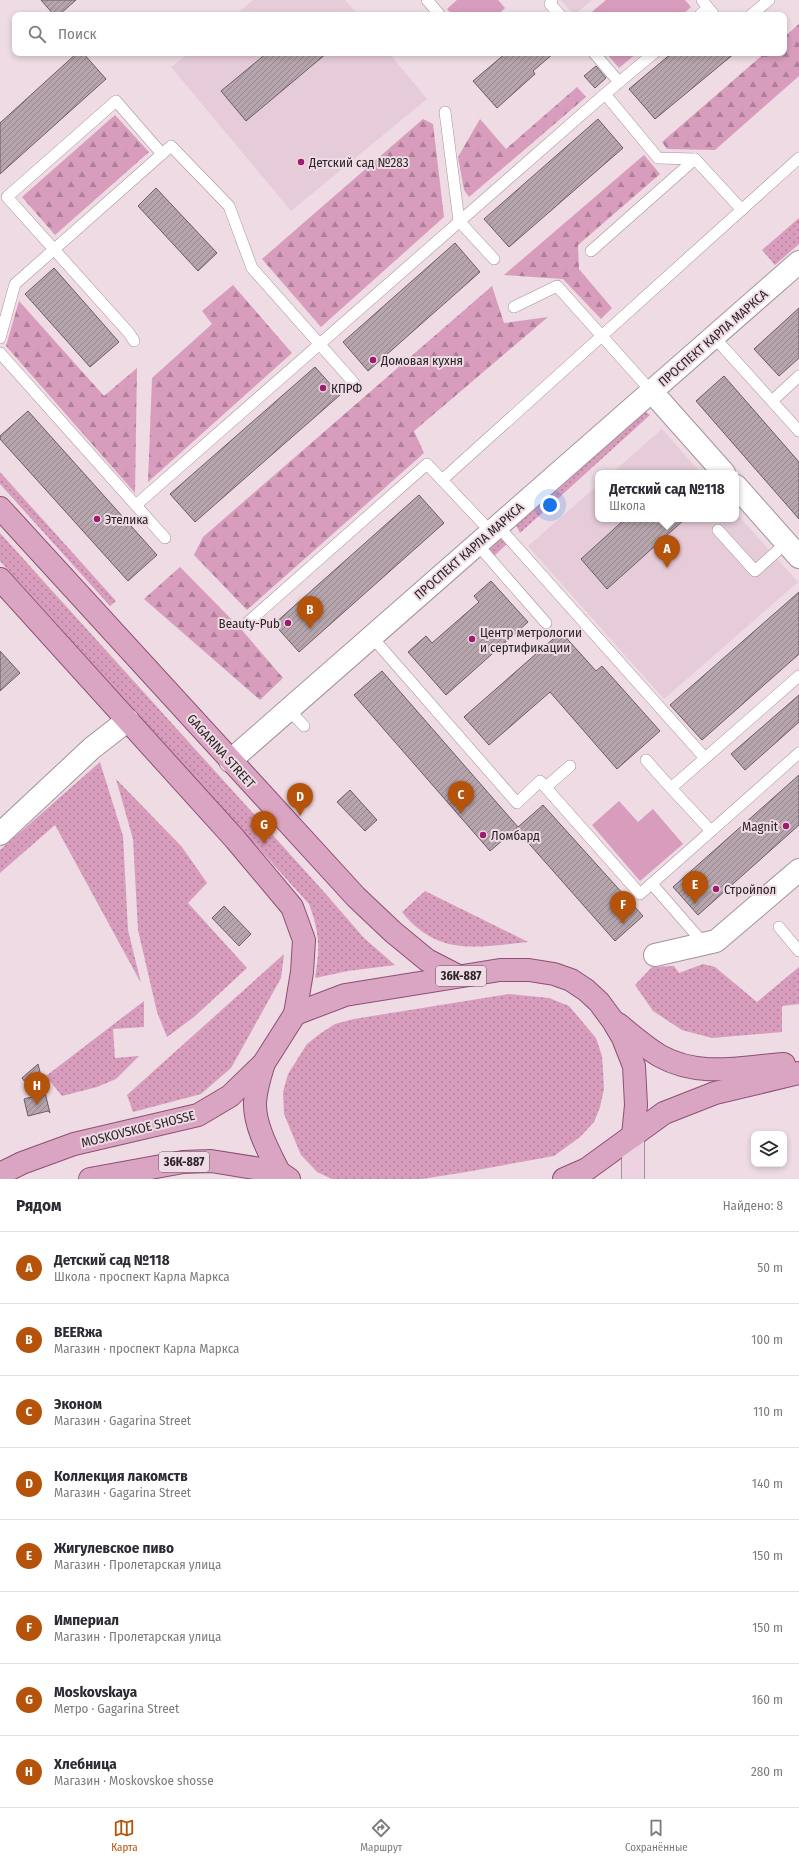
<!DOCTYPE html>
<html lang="ru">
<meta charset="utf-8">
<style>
body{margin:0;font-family:"Fira Sans Condensed",sans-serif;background:#f7f7f7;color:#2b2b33}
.controls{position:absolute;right:12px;bottom:12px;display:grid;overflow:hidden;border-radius:8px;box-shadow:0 2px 6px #0003}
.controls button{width:36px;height:36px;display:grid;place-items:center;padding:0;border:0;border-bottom:1px solid #e1e1e2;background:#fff;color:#2b2b33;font:20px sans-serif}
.you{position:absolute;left:550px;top:505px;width:14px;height:14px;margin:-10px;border:3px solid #fff;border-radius:50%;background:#1a73e8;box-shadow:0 0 0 6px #1a73e833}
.badge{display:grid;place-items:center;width:26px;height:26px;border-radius:50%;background:#b45309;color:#fff;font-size:13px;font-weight:700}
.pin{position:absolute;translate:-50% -33px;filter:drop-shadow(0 1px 2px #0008)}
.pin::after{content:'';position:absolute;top:21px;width:14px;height:12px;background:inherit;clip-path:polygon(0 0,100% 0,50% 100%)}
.popup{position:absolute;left:595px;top:470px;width:144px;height:52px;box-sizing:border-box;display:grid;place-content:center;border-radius:8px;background:#fff;filter:drop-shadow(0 1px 3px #0005);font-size:13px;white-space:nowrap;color:#7c7c81}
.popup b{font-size:15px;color:#2b2b33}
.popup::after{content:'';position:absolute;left:50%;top:100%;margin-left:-8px;border:8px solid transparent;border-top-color:#fff}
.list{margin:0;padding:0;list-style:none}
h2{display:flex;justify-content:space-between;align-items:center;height:52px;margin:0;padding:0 16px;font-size:17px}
h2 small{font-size:13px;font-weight:400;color:#7c7c81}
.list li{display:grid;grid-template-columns:26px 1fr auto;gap:12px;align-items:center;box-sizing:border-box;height:72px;padding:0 16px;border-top:1px solid #e1e1e2}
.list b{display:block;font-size:15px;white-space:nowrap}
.list p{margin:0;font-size:13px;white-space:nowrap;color:#7c7c81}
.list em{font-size:13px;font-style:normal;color:#7c7c81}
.icon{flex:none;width:22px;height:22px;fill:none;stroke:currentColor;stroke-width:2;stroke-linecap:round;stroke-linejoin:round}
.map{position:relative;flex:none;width:799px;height:1179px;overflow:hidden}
.search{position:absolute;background:#fff;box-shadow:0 2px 6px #0003;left:12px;right:12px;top:12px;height:44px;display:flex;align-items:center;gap:10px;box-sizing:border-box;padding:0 14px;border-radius:8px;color:#7c7c81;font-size:15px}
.sheet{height:628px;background:#fff}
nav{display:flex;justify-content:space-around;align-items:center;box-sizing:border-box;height:56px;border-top:1px solid #e1e1e2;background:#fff;font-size:11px;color:#7c7c81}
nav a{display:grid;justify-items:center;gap:2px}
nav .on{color:#b45309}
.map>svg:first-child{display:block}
</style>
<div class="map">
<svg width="799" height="1179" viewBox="0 0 799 1179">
<defs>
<pattern id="grass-dots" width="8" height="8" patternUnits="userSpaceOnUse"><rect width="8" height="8" fill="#d89cbc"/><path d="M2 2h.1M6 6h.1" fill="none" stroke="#af7f99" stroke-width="1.8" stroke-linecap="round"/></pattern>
<pattern id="forest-firs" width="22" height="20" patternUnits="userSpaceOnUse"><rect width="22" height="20" fill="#d89cbc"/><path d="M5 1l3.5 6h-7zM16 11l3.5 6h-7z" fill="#af7f99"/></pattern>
<pattern id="building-hatch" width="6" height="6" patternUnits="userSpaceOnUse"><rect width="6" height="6" fill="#b6a5ad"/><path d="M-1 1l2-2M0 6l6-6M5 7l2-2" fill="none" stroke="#94868d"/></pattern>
</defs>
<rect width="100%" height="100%" fill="#eedbe4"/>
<g fill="#e6ccd9">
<path d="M253,0h92l13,15h-123z"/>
<path d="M561,0h31l-18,15z"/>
<path d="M189,53h200l38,46 -136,112 -120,-144z"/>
<path d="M662,429l39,44h-89z"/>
<path d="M598,485v34h138v-6l62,69 -134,117 -136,-153z"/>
</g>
<g fill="url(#grass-dots)">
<path d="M799,218v26l-24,21 -13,-15z"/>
<path d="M643,410l7,5 -130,118 -5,-10z"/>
<path d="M0,472l116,129 -6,5 -110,-122z"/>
<path d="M0,533l325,360 39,45 31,27 -47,6 -33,7c5,-31 5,-44 -6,-74l-309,-343z"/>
<path d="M497,534l11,9 -15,14 -4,-7 -1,-6z"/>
<path d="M100,762l23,74 5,94 13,53 -86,-158 -55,48v-23z"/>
<path d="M116,779l66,68 25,36 -19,20 59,65 -53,49 -27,20 -10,-25 -19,-82 -5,-91z"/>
<path d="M425,891l103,51c-51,5 -90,15 -126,-30z"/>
<path d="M284,954l-3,24 -50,90 -30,26 -68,18 -6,-17z"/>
<path d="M703,964l12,3 42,35 42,-35v37l-17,2v26l-70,6 -30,-8 -29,-19 -18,-26 17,-18 22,-1 5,7z"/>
<path d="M509,994l40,4 20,8 27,32 6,18 1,15 1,18 -4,18 -6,15 -14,15 -26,19 -88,16 -44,7h-90l-15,-7 -16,-17 -17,-41 -1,-22 5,-18 19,-30 14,-11 14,-9 19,-5z"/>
<path d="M144,1001v26l-31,2 2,29 24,-2 -23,23 -19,8 -35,9 -16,-20z"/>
</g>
<g fill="url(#forest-firs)">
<path d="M799,24v52l-84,74 -48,-1 -5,-7 103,-89h19v-16z"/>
<path d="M577,87l9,10 -117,100 -5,-7 -6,-33 22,-38 26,30z"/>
<path d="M115,115l34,37 -94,83 -33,-38z"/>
<path d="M423,119l10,5 11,93 -123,110 -59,-68z"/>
<path d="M644,155l16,19 -82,71 1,24 33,39 -11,11 -38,-40 -59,-4z"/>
<path d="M233,285l59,68 -144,129 4,-104 60,-54 -10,-13z"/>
<path d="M492,286l12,37 44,-6 -134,114 10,22 -177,157 -53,-55 9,-18z"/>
<path d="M19,301l85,95 33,-28 -2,125 -129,-147z"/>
<path d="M180,567l61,62 42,49 -23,22 -116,-101z"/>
</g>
<g fill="#d89cbc">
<path d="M457,0h41l7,8 -7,7h-46l-5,-6z"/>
<path d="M606,0h79l6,7 -9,8h-94z"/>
<path d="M606,53h31l-18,15z"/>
<path d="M619,801l19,21 15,-13 30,35 -43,37 -48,-56z"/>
</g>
<g fill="url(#building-hatch)" stroke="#6c5c64">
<path d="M41,0h35l-17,15h-5z"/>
<path d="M77,53h6l23,26 -106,95v-51z"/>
<path d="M267,53h60l-81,68 -25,-30z"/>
<path d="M506,53h48l-21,18 2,3 -38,34 -24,-27z"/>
<path d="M672,53h63l-80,66 -26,-30z"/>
<path d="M596,66l10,12 -11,10 -11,-12z"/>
<path d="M598,119l25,29 -114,99 -25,-28z"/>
<path d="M156,188l61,65 -19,18 -60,-65z"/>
<path d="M455,243l25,29 -112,99 -25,-29z"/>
<path d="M54,268l65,74 -29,25 -65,-73z"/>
<path d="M799,308v50l-20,18 -25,-27z"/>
<path d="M315,367l25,28 -145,127 -25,-28z"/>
<path d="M724,376l75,86v57l-103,-118z"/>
<path d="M28,411l129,144 -29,26 -128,-142v-3z"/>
<path d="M419,495l25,28 -145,129 -25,-28z"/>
<path d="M625,519h60l-78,70 -26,-30z"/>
<path d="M491,581l37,41 -82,73 -38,-43 18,-16 6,7 47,-41 -5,-6z"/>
<path d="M799,592v62l-97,86 -32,-35z"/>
<path d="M561,632l35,39 6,-5 58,65 -43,38 -67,-77 -61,53 -25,-28z"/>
<path d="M0,651l20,22 -20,18z"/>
<path d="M382,671l136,156 25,-22 100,111 -28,25 -99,-112 1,-1 -27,23 -136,-156z"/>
<path d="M799,695v27l-54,48 -14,-16z"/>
<path d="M799,775v50l-101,90 -25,-28z"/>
<path d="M350,790l27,30 -12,11 -28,-29z"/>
<path d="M224,906l27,28 -12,12 -27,-28z"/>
<path d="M38,1064l12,49 -2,-2 -20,5 -4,-17 12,-3 -14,-18z"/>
</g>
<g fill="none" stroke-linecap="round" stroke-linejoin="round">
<defs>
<g id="service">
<path d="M427,0l12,14"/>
<path d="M552,0l-2,4 10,11"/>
<path d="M702,0l12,15"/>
<path d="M700,15l8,-7"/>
<path d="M751,15l18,-15"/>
<path d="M594,53l25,29"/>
<path d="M654,53l-49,41 53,64 37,1 47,51"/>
<path d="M445,112l14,109 35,38"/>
<path d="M591,251l104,-92"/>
<path d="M514,307l43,-21 95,106"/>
<path d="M714,337l85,94"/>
<path d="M0,338l15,-54 156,-138 58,60 23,62 102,115"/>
<path d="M134,341l-5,-8 -122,-136 109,-96 46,53"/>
<path d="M0,353l165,185"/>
<path d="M772,401l27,-25"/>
<path d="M442,480l49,52"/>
<path d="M136,505l469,-411"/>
<path d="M498,526l207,232"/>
<path d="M718,530l37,41 31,-28"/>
<path d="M477,544l69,79"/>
<path d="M247,623l180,-159 15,16 357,-322"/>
<path d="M372,637l145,166 23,-22 100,113 159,-141"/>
<path d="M289,710l15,16"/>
<path d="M646,760l25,28"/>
<path d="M546,787l24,-21"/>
<path d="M711,831l-40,-43 128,-112"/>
<path d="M652,884l53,61"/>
<path d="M779,927l20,24"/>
</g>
<g id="minor">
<path d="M652,392l72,81"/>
<path d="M736,486l63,71"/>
<path d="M230,761l569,-499"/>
<path d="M0,834l92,-86 36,-28"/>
<path d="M655,955l61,-14 83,-71"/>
</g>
<path id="secondary" d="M633,1179v-43"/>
<g id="primary">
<path d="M0,508l356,389 37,35 34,28 31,16"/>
<path d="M0,579l235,260 57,68 12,33 -2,32 -7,42"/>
<path d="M618,1024c13,11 27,23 42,32 40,22 81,11 124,8"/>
<path d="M264,1063c-4,13 -8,25 -9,39 -1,23 14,50 24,70"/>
<path d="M0,1174l22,-11 52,-19 124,-29 32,-19 34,-33 31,-49 50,-19 155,-25h29l25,4 17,6 15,10 13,12 14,19 10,17 11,28 2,39 -3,31"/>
<path d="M90,1179l93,-17 28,-1 68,11 10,7"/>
<path d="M564,1179l23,-10 77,-56 51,-20 84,-20"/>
</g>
</defs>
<use href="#service" stroke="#a4939b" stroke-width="12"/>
<use href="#minor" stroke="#a4939b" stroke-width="24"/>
<use href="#secondary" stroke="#a4939b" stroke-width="24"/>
<use href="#primary" stroke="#8d5072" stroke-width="24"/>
<use href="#service" stroke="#fff" stroke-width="11"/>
<use href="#minor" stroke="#fff" stroke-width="22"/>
<use href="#secondary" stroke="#edd2e1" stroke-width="22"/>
<use href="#primary" stroke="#daa4c3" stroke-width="22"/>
</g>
<g fill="#9d1c70" stroke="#eedbe4" stroke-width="1.5">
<circle cx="301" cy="162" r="4"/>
<circle cx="373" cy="360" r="4"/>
<circle cx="323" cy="388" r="4"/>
<circle cx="97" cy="519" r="4"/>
<circle cx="288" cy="623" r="4"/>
<circle cx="472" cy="639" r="4"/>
<circle cx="786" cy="826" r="4"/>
<circle cx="483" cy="835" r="4"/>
<circle cx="716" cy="889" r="4"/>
</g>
<g text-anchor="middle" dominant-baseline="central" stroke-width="4" stroke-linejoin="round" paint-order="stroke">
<g fill="#eedbe4" stroke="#665b60" stroke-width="1">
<rect x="436" y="966" width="50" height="20" rx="3"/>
<rect x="159" y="1152" width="50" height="20" rx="3"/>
</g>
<g font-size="12" font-weight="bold" fill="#2b2427">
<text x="461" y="976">36К-887</text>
<text x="184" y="1162">36К-887</text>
</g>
<g font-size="13" fill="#2b2427" stroke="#eedbe4" text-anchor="start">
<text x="309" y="162">Детский сад №283</text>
<text x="381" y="360">Домовая кухня</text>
<text x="331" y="388">КПРФ</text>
<text x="105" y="519">Этелика</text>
<text x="280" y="623" text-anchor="end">Beauty-Pub</text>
<text x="480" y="632">Центр метрологии<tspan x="480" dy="15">и сертификации</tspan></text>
<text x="778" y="826" text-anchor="end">Magnit</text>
<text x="491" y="835">Ломбард</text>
<text x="724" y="889">Стройпол</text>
</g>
<g font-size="13" fill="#2b2427" stroke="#eedbe4">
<text transform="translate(713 338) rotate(-41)">ПРОСПЕКТ КАРЛА МАРКСА</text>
<text transform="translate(469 551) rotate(-41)">ПРОСПЕКТ КАРЛА МАРКСА</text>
<text transform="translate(221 751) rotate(48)">GAGARINA STREET</text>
<text transform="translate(138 1129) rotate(-14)">MOSKOVSKOE SHOSSE</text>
</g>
</g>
</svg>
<div class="controls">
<button><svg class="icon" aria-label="layers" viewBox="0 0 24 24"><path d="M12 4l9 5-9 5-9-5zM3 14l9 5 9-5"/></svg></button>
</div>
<div class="you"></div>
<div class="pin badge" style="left:667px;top:568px">A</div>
<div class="popup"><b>Детский сад №118</b>Школа</div>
<div class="pin badge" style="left:310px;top:629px">B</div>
<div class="pin badge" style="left:461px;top:814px">C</div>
<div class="pin badge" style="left:300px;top:816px">D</div>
<div class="pin badge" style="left:695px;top:904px">E</div>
<div class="pin badge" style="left:623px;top:924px">F</div>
<div class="pin badge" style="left:264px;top:844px">G</div>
<div class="pin badge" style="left:37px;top:1105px">H</div>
<div class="search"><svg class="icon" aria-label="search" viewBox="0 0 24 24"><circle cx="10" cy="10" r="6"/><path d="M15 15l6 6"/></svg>Поиск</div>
</div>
<section class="sheet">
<h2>Рядом<small>Найдено: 8</small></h2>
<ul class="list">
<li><span class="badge">A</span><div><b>Детский сад №118</b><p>Школа · проспект Карла Маркса</p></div><em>50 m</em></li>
<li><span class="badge">B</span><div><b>BEERжа</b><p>Магазин · проспект Карла Маркса</p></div><em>100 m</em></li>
<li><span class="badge">C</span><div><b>Эконом</b><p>Магазин · Gagarina Street</p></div><em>110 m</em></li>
<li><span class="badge">D</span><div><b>Коллекция лакомств</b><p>Магазин · Gagarina Street</p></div><em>140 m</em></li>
<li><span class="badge">E</span><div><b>Жигулевское пиво</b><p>Магазин · Пролетарская улица</p></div><em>150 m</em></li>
<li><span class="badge">F</span><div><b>Империал</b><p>Магазин · Пролетарская улица</p></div><em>150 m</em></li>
<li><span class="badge">G</span><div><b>Moskovskaya</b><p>Метро · Gagarina Street</p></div><em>160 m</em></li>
<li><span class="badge">H</span><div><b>Хлебница</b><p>Магазин · Moskovskoe shosse</p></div><em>280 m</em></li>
</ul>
</section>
<nav>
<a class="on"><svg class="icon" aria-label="map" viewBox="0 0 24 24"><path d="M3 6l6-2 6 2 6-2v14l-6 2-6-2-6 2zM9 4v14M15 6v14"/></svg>Карта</a>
<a><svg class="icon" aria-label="directions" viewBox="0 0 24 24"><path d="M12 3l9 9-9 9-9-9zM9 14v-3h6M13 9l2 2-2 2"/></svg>Маршрут</a>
<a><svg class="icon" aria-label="saved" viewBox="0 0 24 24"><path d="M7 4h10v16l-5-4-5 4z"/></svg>Сохранённые</a>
</nav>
